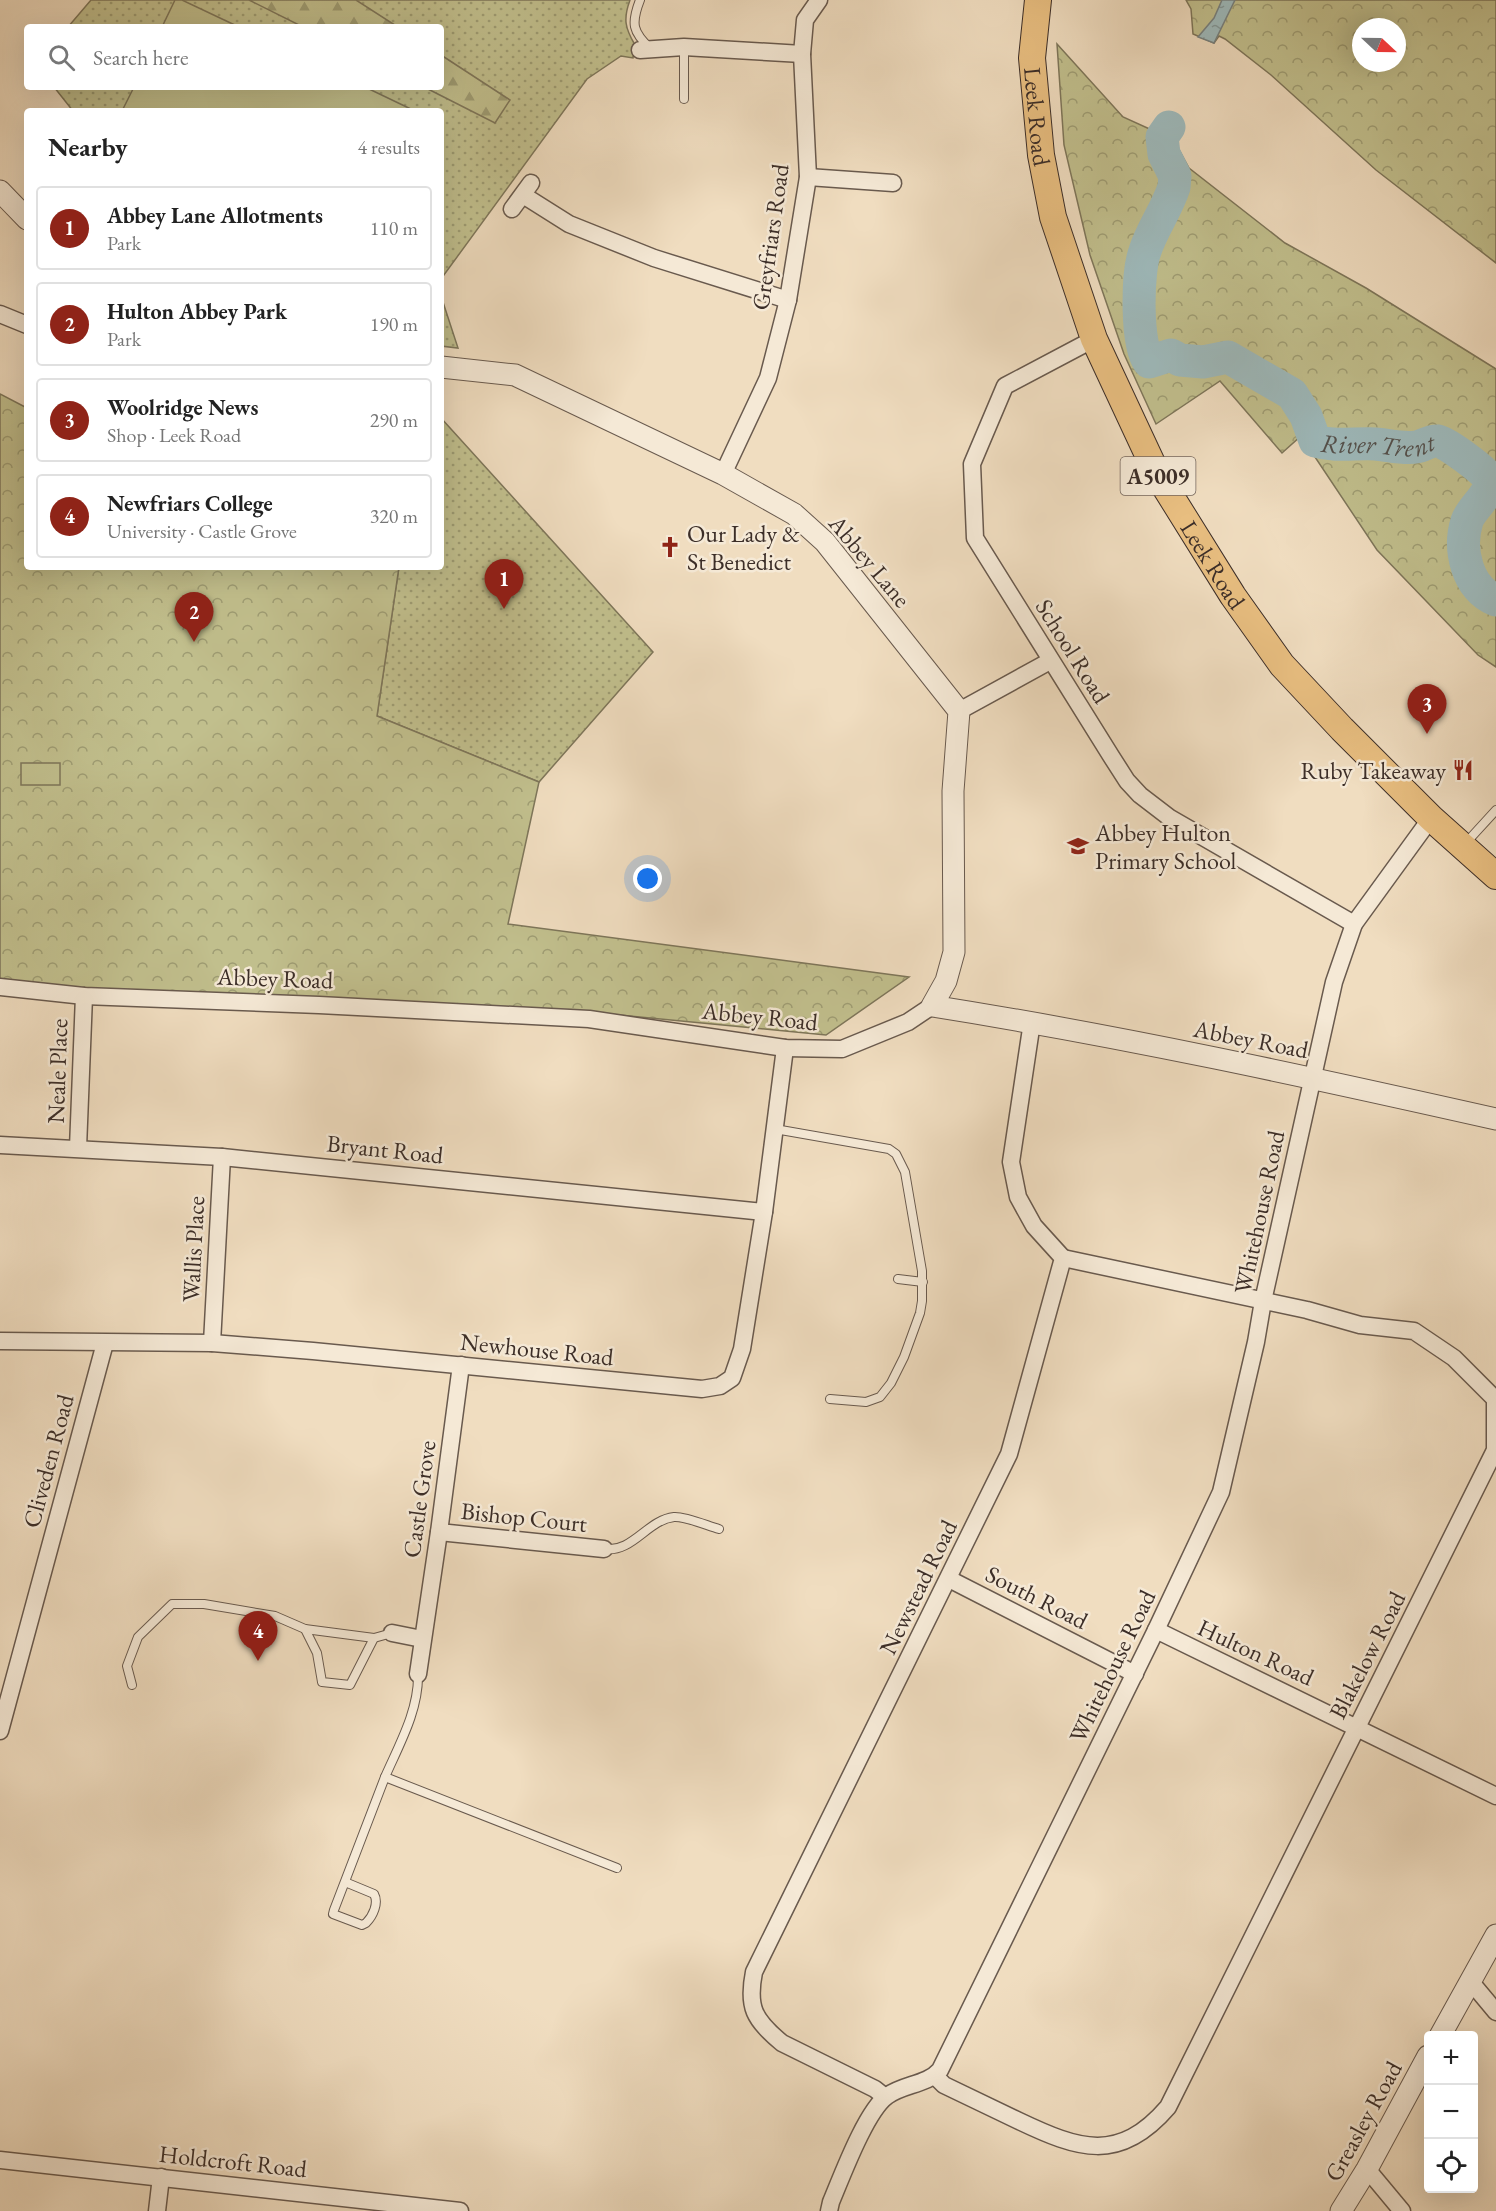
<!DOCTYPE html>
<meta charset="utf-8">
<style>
body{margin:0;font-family:"EB Garamond",serif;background:#f2f2f2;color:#222}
.controls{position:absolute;right:18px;bottom:18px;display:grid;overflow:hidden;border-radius:6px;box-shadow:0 6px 24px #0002}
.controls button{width:54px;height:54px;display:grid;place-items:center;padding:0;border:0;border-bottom:2px solid #e0e0e0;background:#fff;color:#222;font:30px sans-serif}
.compass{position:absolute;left:1352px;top:18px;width:54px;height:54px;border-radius:50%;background:#fff;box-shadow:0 6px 24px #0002;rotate:112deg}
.you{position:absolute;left:648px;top:879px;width:21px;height:21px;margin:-15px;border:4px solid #fff;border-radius:50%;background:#1a73e8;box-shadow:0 0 0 9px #1a73e833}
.badge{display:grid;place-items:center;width:39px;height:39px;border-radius:50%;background:#8f2418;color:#fff;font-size:20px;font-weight:700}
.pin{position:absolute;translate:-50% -50px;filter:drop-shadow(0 2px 3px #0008)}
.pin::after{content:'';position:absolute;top:32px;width:21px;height:18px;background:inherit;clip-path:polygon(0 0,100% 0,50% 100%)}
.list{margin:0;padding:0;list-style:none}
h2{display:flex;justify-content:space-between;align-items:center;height:78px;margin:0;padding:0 24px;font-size:26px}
h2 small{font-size:20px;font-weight:400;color:#767676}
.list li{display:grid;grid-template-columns:39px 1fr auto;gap:18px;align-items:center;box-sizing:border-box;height:84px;margin:0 12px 12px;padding:0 12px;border:2px solid #e0e0e0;border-radius:6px}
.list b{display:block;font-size:22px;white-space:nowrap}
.list p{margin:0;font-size:20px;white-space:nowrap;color:#767676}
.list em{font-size:20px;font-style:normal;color:#767676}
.icon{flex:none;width:33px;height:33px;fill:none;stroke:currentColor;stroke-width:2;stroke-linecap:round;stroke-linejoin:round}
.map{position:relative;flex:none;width:1496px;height:2211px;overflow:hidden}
.search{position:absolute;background:#fff;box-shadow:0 6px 24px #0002;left:24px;top:24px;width:420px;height:66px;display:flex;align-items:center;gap:15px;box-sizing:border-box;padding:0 21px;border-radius:6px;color:#767676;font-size:22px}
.panel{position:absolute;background:#fff;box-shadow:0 6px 24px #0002;left:24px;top:108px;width:420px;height:462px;border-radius:6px}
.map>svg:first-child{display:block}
</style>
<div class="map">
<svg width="1496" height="2211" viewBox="0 0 1496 2211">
<defs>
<pattern id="grass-dots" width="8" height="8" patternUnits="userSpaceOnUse" patternTransform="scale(1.5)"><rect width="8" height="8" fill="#c1bf8d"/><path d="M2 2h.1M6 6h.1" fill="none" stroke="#9e9c73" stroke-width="1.8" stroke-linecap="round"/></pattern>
<pattern id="forest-firs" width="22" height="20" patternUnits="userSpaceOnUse" patternTransform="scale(1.5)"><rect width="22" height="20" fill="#c1bf8d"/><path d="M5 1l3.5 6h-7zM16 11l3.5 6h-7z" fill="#9e9c73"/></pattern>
<pattern id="park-crowns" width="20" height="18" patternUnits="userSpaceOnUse" patternTransform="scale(1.5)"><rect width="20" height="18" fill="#c1bf8d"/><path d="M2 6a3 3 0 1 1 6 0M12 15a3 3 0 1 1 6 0" fill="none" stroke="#9e9c73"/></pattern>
<pattern id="water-ripples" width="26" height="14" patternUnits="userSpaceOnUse" patternTransform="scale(1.5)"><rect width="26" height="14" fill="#9ebabc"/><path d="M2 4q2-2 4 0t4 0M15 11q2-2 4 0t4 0" fill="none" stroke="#829899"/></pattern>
</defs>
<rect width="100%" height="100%" fill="#f0ddc0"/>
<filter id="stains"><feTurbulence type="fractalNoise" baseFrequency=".00333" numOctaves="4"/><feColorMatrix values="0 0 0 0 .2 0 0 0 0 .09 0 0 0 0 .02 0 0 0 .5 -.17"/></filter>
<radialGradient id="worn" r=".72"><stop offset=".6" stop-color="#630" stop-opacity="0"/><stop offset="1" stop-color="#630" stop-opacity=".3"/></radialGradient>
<g fill="url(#grass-dots)" stroke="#7e765a" stroke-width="1.5">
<path d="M91,0h539c-7,19 -5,28 5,45l-2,13 -12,-2 -34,23 -146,200v-168h-368l-19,-24h387v-60h-373z"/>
<path d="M441,296l17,52 -17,-2z"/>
<path d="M441,418l212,234 -114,130 -162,-66 22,-149h42z"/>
</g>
<g fill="url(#forest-firs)" stroke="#7e765a" stroke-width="1.5">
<path d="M249,0h107l42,27h-95z"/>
<path d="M441,55l69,45 -15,23 -71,-36h17z"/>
</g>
<g fill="url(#park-crowns)" stroke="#7e765a" stroke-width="1.5" fill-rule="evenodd">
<path d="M1186,0h310v263l-120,-93 -105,-95 -46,-36 -6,-3 -5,7 -21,-9 -2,-25zM1361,27h36v36h-36z"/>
<path d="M1057,44l66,73 31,14 6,-8 19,8 -2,15 12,22 96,75 81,45 130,81v298l-18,-12 -101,-105 -76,-114 -19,17 -62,-72 -64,43 -32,-70 -34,-99 -26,-110z"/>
<path d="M0,394l27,14v159h372l-22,149 162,66 -31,142 401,53 -83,58 -238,-23 -503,-23 -85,-6z"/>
</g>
<g fill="#c1bf8d" stroke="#7e765a" stroke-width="1.5">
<path d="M175,0h7l57,27h-77z"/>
<path d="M134,87h231l50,24h-293z"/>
<rect x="21" y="763" width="39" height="22"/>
</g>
<path fill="url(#water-ripples)" stroke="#778281" stroke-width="1.5" d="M1222,0h13l-21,43 -16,-6 16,-19z"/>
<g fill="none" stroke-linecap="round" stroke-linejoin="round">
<path stroke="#9ebabc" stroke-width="33" id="s1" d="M1169,127l-7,10 2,17 11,22 -1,11c-7,22 -22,42 -29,64 -8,21 -9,94 4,111l22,-7 9,5 23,2 25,-5 64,37 14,22 9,25c20,6 40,2 60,3 13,1 28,5 41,3 8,-1 14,-7 22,-6 7,0 48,31 51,37 6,13 -18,30 -22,43 -9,28 0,68 29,79"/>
<defs>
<g id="service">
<path d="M640,0c-9,23 -8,32 11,49"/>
<path d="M684,99v-52"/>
<path d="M1464,845l32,-35"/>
<path d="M775,1129l114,20 7,5 9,18 17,99v30l-2,12 -16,44 -13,26 -11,14 -14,5 -36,-3"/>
<path d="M898,1279l25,3"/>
<path d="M604,1549c29,4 43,-29 70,-32 11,-1 34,9 45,12"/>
<path d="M305,1629l69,9"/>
<path d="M418,1674c1,36 -19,71 -33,103l232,91"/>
<path d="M132,1685l-5,-19 11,-29 34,-33h32l71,12 30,13 12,24 5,29 28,3 24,-47 18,-5"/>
<path d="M345,1882l29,12c5,9 -1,22 -8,29l-4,2 -29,-11 1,-4 51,-133"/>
</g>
<g id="minor">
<path d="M640,50l44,-3 118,7"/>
<path d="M808,177l85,6"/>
<path d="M523,195l46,29 85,34 134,42"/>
<path d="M512,209l19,-26"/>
<path d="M0,314l27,11"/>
<path d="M1094,339l-89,47 -33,78 3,74 136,218 16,25 13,14 30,23 184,106"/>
<path d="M723,474l45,-96 20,-78 20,-123 -6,-123 3,-34 14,-20"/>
<path d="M959,711l91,-50"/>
<path d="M0,987l84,9 235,9 270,14 196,29 57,1 66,-27 24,-16"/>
<path d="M0,1145l222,12 542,55"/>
<path d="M78,1148l6,-152"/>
<path d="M0,1341l212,2 101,8 389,38 18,-3 12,-8 10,-29 22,-137 21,-164"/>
<path d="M212,1343l10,-186"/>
<path d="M439,1532l165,17"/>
<path d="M949,1579l186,95"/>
<path d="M1156,1630l340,166"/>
<path d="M392,1633l30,6"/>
<path d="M418,1674l21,-142 22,-167"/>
<path d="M0,1731l105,-388"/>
<path d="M1471,1982l25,30"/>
<path d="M935,2076l9,9c25,12 50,24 75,36 59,28 100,43 149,-14l327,-657v-51l-41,-41 -40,-27 -54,-6 -53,-15 -244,-52"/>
<path d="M885,2097l-10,-8 -93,-46c-28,-23 -35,-36 -28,-71l255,-518 54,-196 -29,-32 -16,-29 -7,-35 21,-140"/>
<path d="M0,2160l460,51"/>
<path d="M1367,2169l35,42"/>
<path d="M157,2211l4,-34"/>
<path d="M829,2211l2,-9c11,-26 35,-91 56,-106 16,-12 40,-11 53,-26l216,-440 65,-138 35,-150 7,-41 71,-319 20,-58 77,-106"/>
</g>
<g id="tertiary">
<path d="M0,191l27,28"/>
<path d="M441,367l74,8 208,99 71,40 31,28 134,169 -6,80 1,161 -8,29 -14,25c190,30 377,71 564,113"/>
<path d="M1440,2036l56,-101"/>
<path d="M1341,2211l26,-42 61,-113"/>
</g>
<g id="primary">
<path id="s2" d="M1038,0l-6,58 9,97 12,62 41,122 63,135 76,122 49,69 60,64 89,89 65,58"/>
</g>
</defs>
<use href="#service" stroke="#695a4e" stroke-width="10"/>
<use href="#minor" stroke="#695a4e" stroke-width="19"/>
<use href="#tertiary" stroke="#695a4e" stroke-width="23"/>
<use href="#primary" stroke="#3c2e28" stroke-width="28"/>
<use href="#service" stroke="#f5e9d6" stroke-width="8"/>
<use href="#minor" stroke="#f5e9d6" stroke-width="16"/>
<use href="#tertiary" stroke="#f5e9d6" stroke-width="21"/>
<use href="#primary" stroke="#e8be80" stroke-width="26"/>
</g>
<defs>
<symbol id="church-bare" viewBox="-9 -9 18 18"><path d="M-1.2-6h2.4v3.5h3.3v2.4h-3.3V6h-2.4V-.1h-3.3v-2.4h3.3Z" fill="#8f2418" stroke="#f5e9d6" stroke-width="2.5" paint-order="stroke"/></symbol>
<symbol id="restaurant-bare" viewBox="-9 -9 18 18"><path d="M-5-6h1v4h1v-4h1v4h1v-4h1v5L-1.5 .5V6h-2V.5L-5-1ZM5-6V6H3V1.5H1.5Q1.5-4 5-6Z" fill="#8f2418" stroke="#f5e9d6" stroke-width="2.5" paint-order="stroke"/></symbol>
<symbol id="school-bare" viewBox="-9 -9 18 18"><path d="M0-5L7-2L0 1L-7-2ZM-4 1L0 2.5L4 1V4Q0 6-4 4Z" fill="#8f2418" stroke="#f5e9d6" stroke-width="2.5" paint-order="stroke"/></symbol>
</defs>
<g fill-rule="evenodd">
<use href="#church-bare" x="655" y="532" width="30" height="30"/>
<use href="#restaurant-bare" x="1448" y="755" width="30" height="30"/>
<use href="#school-bare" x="1063" y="831" width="30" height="30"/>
</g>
<g text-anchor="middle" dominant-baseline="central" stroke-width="5" stroke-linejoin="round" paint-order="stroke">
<rect fill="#f5e9d6" stroke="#74665c" stroke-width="1.5" x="1120.5" y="457" width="75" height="38" rx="4.5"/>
<g font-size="22" font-weight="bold" fill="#3c2e28">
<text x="1158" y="476">A5009</text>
</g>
<g font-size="24" fill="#3c2e28" stroke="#f5e9d6">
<text stroke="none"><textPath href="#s2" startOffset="117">Leek Road</textPath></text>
<text transform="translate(770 237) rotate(-82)">Greyfriars Road</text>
<text transform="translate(870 561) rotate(50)">Abbey Lane</text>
<text stroke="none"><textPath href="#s2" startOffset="603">Leek Road</textPath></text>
<text transform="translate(1073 651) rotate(58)">School Road</text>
<text transform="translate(275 978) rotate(2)">Abbey Road</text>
<text transform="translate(760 1016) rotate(6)">Abbey Road</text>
<text transform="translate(1251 1039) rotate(11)">Abbey Road</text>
<text transform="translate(57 1071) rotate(-88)">Neale Place</text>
<text transform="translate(385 1149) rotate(6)">Bryant Road</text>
<text transform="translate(1259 1212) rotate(-78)">Whitehouse Road</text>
<text transform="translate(193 1249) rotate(-87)">Wallis Place</text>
<text transform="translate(537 1349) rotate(6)">Newhouse Road</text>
<text transform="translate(48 1461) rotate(-75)">Cliveden Road</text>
<text transform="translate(419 1499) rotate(-82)">Castle Grove</text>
<text transform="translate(524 1517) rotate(6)">Bishop Court</text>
<text transform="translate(918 1587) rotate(-64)">Newstead Road</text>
<text transform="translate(1037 1597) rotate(27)">South Road</text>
<text transform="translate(1256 1652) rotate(25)">Hulton Road</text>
<text transform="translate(1367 1655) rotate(-63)">Blakelow Road</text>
<text transform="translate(1112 1666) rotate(-64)">Whitehouse Road</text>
<text transform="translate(1363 2121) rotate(-61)">Greasley Road</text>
<text transform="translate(233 2161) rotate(6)">Holdcroft Road</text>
</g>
<g font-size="24" fill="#3c2e28" stroke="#f5e9d6" text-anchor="start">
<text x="687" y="533">Our Lady &amp;<tspan x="687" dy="28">St Benedict</tspan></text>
<text x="1446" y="770" text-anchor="end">Ruby Takeaway</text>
<text x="1095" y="832">Abbey Hulton<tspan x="1095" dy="28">Primary School</tspan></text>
</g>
<g font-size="26" font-style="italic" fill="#54514d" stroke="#f5e9d6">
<text stroke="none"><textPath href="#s1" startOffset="520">River Trent</textPath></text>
</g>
</g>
<rect width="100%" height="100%" filter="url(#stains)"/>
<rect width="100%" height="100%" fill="url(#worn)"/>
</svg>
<div class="controls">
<button>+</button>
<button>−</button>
<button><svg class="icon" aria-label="locate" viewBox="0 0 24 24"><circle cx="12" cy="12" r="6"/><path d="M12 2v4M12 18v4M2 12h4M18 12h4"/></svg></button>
</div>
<svg class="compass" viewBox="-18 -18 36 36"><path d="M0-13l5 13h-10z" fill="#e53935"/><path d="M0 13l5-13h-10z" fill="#767676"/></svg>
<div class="you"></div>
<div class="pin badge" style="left:504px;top:609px">1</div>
<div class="pin badge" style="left:194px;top:642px">2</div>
<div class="pin badge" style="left:1427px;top:734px">3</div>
<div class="pin badge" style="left:258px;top:1661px">4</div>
<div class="search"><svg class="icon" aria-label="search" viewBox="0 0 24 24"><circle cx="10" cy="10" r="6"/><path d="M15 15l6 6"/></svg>Search here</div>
<section class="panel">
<h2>Nearby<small>4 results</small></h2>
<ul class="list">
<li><span class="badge">1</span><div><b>Abbey Lane Allotments</b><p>Park</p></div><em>110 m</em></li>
<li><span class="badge">2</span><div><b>Hulton Abbey Park</b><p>Park</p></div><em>190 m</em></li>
<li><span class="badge">3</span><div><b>Woolridge News</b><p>Shop · Leek Road</p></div><em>290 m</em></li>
<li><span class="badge">4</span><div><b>Newfriars College</b><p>University · Castle Grove</p></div><em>320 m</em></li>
</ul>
</section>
</div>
